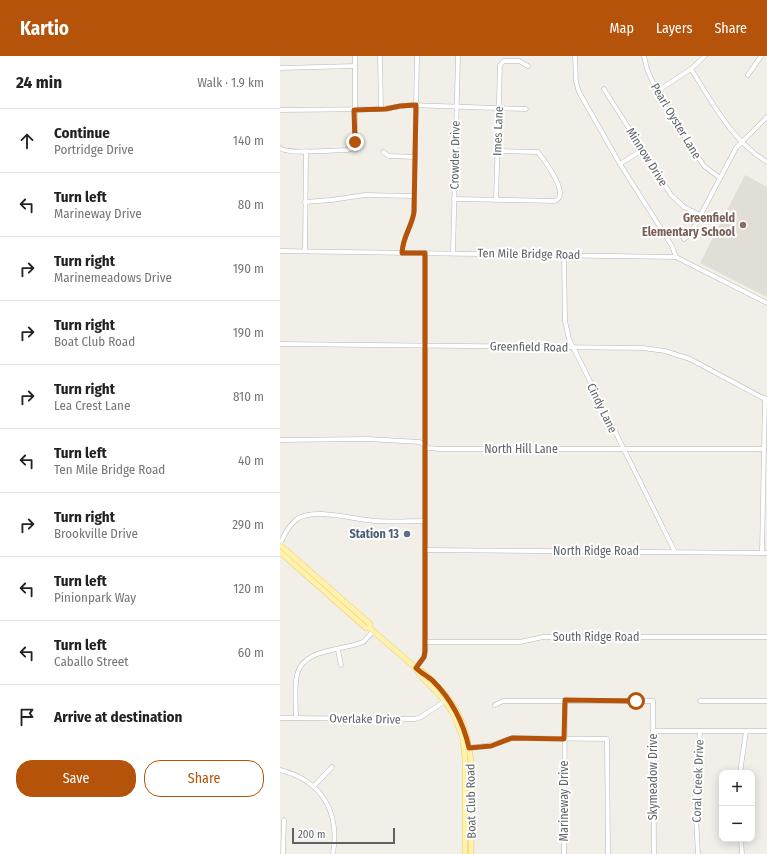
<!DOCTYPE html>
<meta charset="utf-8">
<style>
body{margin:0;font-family:"Fira Sans Condensed",sans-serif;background:#f2f2f2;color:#222}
.controls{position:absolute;right:12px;bottom:12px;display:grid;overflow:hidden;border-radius:8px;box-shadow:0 2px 10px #0003}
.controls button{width:36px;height:36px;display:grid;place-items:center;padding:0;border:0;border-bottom:1px solid #e0e0e0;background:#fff;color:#222;font:20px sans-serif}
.scale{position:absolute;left:12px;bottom:10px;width:103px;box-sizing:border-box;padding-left:4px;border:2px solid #5f6368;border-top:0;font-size:11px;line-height:14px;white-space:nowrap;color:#5f6368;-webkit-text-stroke:3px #fff;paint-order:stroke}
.stop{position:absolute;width:12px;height:12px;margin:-9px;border:3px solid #b45309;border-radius:50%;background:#fff}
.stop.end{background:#b45309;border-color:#fff;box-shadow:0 1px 4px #0008}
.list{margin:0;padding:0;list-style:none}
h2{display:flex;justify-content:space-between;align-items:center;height:52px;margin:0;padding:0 16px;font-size:17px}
h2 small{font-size:13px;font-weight:400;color:#767676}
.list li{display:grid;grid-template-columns:26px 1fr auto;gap:12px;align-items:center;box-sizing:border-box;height:64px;padding:0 16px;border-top:1px solid #e0e0e0}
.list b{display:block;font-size:15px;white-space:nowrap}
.list p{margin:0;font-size:13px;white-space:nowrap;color:#767676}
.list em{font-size:13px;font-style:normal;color:#767676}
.actions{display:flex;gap:8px;padding:12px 16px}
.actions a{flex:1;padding:9px 0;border:1px solid #b45309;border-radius:16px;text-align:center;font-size:14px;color:#b45309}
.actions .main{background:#b45309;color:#fff}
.icon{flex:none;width:22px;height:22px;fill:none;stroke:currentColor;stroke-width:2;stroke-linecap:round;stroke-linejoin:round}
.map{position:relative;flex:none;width:487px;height:798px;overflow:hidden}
header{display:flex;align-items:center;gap:24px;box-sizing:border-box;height:56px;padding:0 20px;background:#b45309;color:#fff}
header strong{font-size:19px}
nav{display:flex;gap:22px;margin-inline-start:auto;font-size:14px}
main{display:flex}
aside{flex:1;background:#fff}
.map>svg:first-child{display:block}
</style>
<header>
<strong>Kartio</strong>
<nav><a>Map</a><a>Layers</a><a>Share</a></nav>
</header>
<main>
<aside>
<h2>24 min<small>Walk · 1.9 km</small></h2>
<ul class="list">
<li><svg class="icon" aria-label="ahead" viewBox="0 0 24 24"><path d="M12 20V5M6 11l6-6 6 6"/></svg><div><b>Continue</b><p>Portridge Drive</p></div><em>140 m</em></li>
<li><svg class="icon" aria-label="left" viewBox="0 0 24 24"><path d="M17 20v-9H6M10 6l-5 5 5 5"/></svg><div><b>Turn left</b><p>Marineway Drive</p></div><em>80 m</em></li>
<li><svg class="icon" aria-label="right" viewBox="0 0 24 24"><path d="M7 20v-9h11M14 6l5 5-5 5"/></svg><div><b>Turn right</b><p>Marinemeadows Drive</p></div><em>190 m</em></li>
<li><svg class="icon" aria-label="right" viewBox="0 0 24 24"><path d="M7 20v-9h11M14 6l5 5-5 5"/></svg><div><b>Turn right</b><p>Boat Club Road</p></div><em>190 m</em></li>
<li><svg class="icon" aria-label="right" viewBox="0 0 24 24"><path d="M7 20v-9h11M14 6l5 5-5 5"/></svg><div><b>Turn right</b><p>Lea Crest Lane</p></div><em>810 m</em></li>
<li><svg class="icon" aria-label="left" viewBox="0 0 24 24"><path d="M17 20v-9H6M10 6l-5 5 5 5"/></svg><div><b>Turn left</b><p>Ten Mile Bridge Road</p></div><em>40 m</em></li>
<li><svg class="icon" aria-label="right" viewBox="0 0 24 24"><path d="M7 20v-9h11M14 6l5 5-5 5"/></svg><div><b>Turn right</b><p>Brookville Drive</p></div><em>290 m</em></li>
<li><svg class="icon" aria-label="left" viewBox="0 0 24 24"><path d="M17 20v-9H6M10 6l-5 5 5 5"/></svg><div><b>Turn left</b><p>Pinionpark Way</p></div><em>120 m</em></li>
<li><svg class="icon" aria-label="left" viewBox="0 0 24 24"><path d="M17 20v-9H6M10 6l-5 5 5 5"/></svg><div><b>Turn left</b><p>Caballo Street</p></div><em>60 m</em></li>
<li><svg class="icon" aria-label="arrive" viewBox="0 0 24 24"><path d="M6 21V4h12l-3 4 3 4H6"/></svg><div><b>Arrive at destination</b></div></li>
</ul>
<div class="actions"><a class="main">Save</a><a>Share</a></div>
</aside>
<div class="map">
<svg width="487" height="798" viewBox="0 0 487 798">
<rect width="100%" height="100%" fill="#f1efe8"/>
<path fill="#e1ded6" d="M465,119l22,12v110l-67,-34z"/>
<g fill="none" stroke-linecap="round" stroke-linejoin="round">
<defs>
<g id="minor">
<path d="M100,0l1,53"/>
<path d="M295,0l1,26 3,10 41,72 52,82 4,11"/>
<path d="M364,0l3,13 14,32 43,65 16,12"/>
<path d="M0,12l75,-2"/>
<path d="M411,13c22,34 40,71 76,93"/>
<path d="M468,19l13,-19"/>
<path d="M324,33l67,106 13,12 16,8"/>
<path d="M376,36l35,-23 14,-13"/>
<path d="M0,54l101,-1 29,-4 116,4"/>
<path d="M0,92c6,7 56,2 68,2l5,-2 2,-6v-86"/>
<path d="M103,96l6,4 26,1"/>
<path d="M340,108l22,-14"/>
<path d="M174,143l101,2c16,-6 -11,-41 -17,-49l-40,-1"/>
<path d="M216,144l4,-135 4,-4h15l9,5"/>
<path d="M25,146l26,-2 34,-5 49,1"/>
<path d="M404,183l7,-6 45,-85 31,-31"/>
<path d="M0,195l396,6 91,46"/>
<path d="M25,195l1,-100"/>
<path d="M122,197c1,-18 10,-26 12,-42l3,-155"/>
<path d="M173,197l5,-197"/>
<path d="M284,199l1,66 4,18 106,213"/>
<path d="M0,288l363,4 22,3 25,8 77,41"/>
<path d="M0,384l87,-1 53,3 8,6 12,1h324"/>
<path d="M0,488c4,-9 9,-19 17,-25 18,-12 58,1 79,2 16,1 33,0 49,0"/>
<path d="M145,494l342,3"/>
<path d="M482,497l3,-155"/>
<path d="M145,586h95l23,-5h224"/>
<path d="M58,594l3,15"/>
<path d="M136,612l8,-11 1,-6v-398"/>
<path d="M420,645h67"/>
<path d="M215,649l8,-4h150l1,153"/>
<path d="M0,662l135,1 6,-2 24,-16"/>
<path d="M16,662c0,-14 -2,-30 1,-43 5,-27 46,-24 66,-33 4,-3 7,-8 10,-11"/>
<path d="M373,675h114"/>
<path d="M188,692l23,-3 21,-7 95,1 1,115"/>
<path d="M0,714c42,11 60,41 53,84"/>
<path d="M460,717l6,-42"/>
<path d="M34,730l18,-19"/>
<path d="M461,783l1,15"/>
<path d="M3,798l1,-34"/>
<path d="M284,798l1,-154"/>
<path d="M418,798l-3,-56 5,-67"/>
</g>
<g id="major">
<path d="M0,489l90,79v4"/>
<path d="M0,496l86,76h4l3,3 43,37 4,7 25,26 8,12 10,25 2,22v94"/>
<path d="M139,615h3c13,12 25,24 34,39 23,40 15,99 15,144"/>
</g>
</defs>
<use href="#minor" stroke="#b5b8bc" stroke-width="5"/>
<use href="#major" stroke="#f2c960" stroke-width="6"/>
<use href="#minor" stroke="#fff" stroke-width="4"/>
<use href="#major" stroke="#fff2af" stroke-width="5"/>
</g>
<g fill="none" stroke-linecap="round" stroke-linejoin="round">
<path stroke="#b45309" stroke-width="5" d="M75,86l-1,-32 32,-1 14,-3 16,-1 -2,107c-2,15 -11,23 -12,41h23v398l-1,6 -8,11c4,4 11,8 17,13 19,19 30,40 36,67l22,-2 21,-8 52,1 1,-39 71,1"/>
</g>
<circle fill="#8d6e63" stroke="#fff" stroke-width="1.5" cx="463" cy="169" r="4"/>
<circle fill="#5c6f8a" stroke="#fff" stroke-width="1.5" cx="127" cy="478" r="4"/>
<g text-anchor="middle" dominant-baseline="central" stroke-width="4" stroke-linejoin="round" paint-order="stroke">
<g font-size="12" fill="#5f6368" stroke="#fff">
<text transform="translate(396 65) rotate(59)">Pearl Oyster Lane</text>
<text transform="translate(218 75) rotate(-88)">Imes Lane</text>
<text transform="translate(175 99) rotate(-89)">Crowder Drive</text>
<text transform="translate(367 101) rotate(58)">Minnow Drive</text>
<text transform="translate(249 198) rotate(1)">Ten Mile Bridge Road</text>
<text transform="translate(249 291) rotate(1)">Greenfield Road</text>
<text transform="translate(322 352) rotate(64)">Cindy Lane</text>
<text x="241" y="393">North Hill Lane</text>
<text x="316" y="495">North Ridge Road</text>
<text x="316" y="581">South Ridge Road</text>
<text transform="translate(85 663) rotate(1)">Overlake Drive</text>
<text transform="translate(373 721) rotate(-90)">Skymeadow Drive</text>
<text transform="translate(418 725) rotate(-88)">Coral Creek Drive</text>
<text transform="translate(191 745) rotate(-91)">Boat Club Road</text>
<text transform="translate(284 745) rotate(-90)">Marineway Drive</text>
</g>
<g font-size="12" font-weight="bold" fill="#785e54" stroke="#fff" text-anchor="end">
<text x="455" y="162">Greenfield<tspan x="455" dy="14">Elementary School</tspan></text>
</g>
<g font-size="12" font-weight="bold" fill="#4e5e75" stroke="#fff" text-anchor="end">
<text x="119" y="478">Station 13</text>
</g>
</g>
</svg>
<div class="controls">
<button>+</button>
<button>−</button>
</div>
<div class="scale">200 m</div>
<div class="stop" style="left:356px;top:645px"></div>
<div class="stop end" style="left:75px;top:86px"></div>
</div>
</main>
